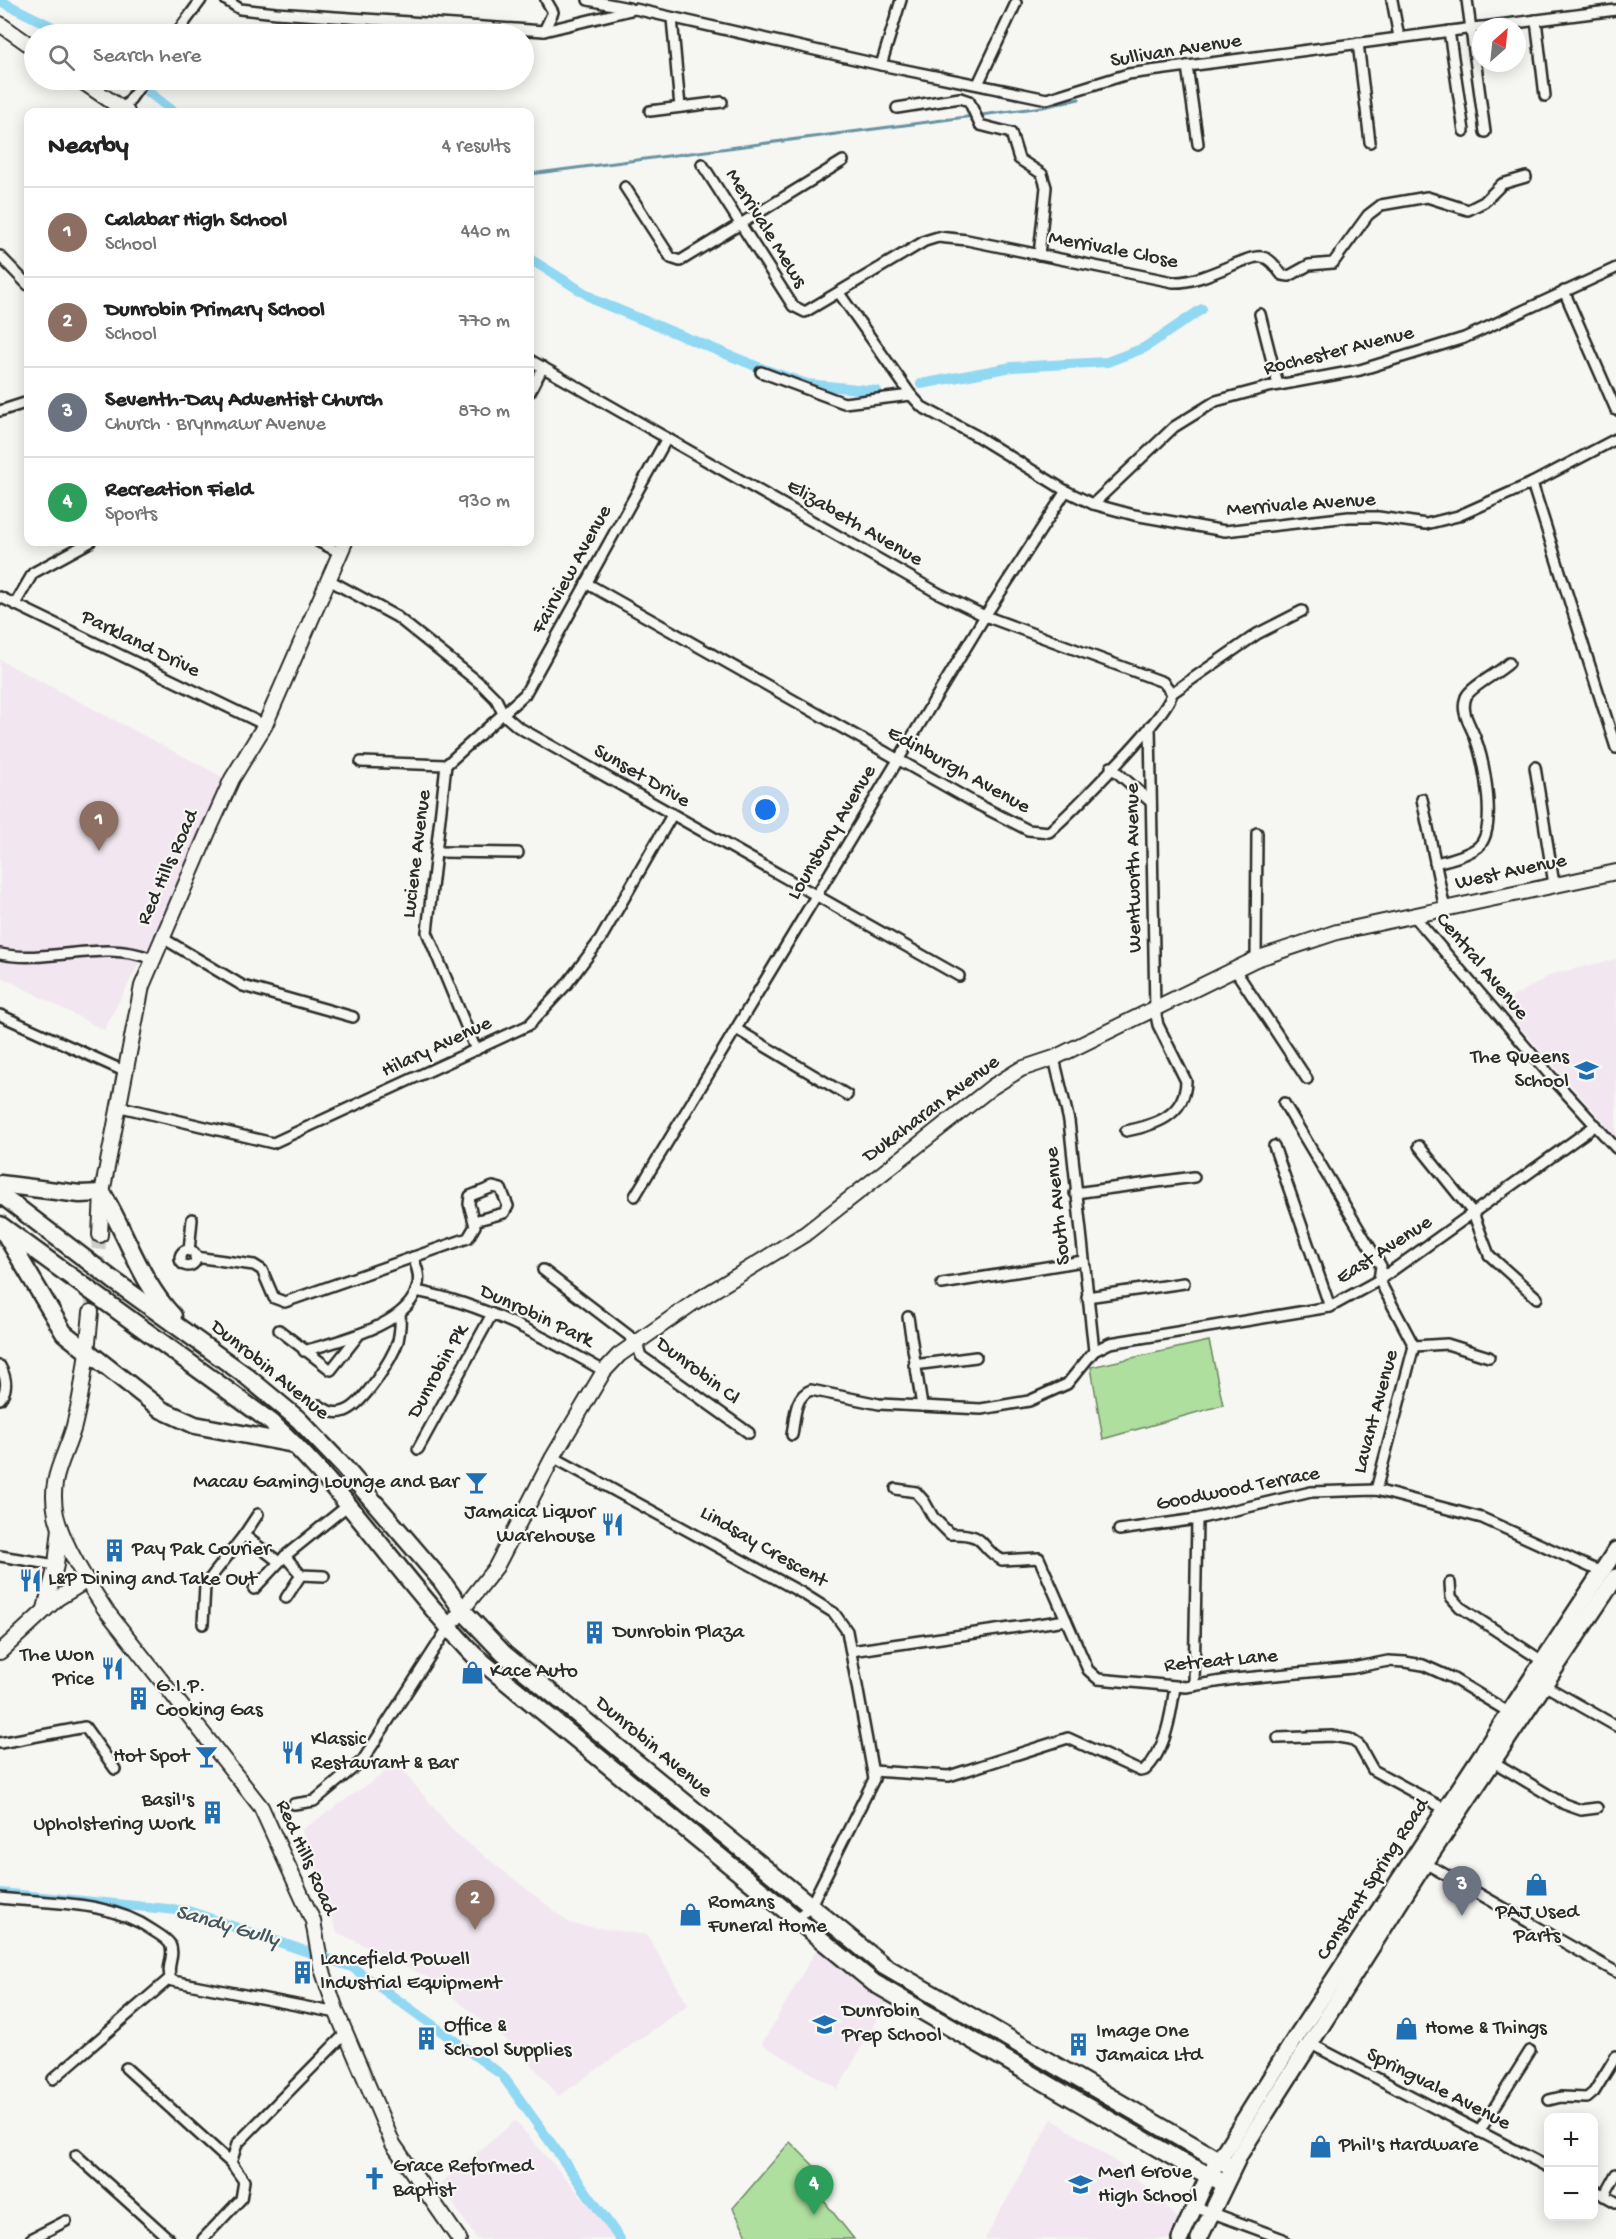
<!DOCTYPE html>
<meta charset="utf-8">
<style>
body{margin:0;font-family:"Gochi Hand",sans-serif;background:#f6f6f6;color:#222}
.controls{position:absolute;right:18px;bottom:18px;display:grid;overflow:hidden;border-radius:12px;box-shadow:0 3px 15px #0003}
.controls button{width:54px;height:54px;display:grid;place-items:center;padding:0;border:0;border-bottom:2px solid #e0e0e0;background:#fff;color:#222;font:30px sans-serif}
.compass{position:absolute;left:1472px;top:18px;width:54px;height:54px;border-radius:50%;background:#fff;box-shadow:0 3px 15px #0003;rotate:27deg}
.you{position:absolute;left:766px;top:810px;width:21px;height:21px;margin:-15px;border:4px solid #fff;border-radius:50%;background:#1a73e8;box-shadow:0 0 0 9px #1a73e833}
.badge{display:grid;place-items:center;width:39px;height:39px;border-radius:50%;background:#1f6fb2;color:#fff;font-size:20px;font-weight:700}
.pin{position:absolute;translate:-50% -50px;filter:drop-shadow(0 2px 3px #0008)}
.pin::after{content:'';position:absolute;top:32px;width:21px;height:18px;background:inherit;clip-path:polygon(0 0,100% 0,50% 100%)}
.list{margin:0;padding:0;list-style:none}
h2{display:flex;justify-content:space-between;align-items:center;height:78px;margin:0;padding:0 24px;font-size:26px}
h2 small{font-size:20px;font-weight:400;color:#767676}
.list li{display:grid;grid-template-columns:39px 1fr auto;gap:18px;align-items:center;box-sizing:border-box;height:90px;padding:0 24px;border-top:2px solid #e0e0e0}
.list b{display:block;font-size:22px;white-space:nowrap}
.list p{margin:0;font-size:20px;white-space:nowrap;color:#767676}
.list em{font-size:20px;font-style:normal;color:#767676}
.icon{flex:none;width:33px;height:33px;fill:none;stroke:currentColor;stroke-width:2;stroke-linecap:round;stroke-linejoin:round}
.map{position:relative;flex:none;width:1616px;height:2239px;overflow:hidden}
.search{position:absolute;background:#fff;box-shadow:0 3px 15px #0003;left:24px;top:24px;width:510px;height:66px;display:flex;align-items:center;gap:15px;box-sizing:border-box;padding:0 21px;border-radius:33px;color:#767676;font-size:22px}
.panel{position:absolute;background:#fff;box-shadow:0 3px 15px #0003;left:24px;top:108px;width:510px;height:438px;border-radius:12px}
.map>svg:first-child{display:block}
</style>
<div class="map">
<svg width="1616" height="2239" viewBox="0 0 1616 2239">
<rect width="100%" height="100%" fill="#f6f6f2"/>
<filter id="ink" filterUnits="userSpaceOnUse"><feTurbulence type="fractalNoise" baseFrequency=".0167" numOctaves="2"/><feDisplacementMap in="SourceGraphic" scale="12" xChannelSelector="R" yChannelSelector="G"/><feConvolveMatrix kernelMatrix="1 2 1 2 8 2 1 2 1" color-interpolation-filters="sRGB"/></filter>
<g filter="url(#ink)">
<g fill="#f2e6f0">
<path d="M0,660l234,123 -130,247 -104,-54z"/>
<path d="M1616,959v177l-116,-132 53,-30z"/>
<path d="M397,1764l58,69 116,91 76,11 41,70 -129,91 -40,-46 -90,-72 -92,-46 -35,-102z"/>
<path d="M818,1947l68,56 -48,86 -76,-45z"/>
<path d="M1052,2119l73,49 38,35 16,17 -6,19h-188z"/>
<path d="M515,2121l90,102 12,16h-140l-37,-55z"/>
</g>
<g fill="#afdf9e" stroke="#6d8564" stroke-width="1.5">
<path d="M1209,1341l14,64 -120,34 -12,-72z"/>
<path d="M790,2142l37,37 -11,12 38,48h-105l-16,-31z"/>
</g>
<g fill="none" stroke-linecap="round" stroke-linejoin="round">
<path stroke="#6893a3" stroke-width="3" d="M530,174l513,-67 36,-8"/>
<g stroke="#91d8f3" stroke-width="10">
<path d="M0,1l67,33"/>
<path d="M146,90l28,22"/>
<path d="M530,259l69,43 164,67 44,15 70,7"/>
<path d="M921,384l91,-17 95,-5 37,-14 58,-39"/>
<path d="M0,1893l188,18 164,56 150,108 118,164"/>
</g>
<path stroke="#cdcdca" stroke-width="14" stroke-dasharray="14 7" stroke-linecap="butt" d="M91,1312l9,-77"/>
<defs>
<g id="street">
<path d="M226,0l14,9 36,4 268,18 91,-22 246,56 166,34 81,-25 353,-47"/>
<path d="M588,0l41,8"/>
<path d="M1392,0l7,37"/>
<path d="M1467,0l18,132"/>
<path d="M672,18l8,89"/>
<path d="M1536,20l9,76"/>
<path d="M1483,27l133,-17"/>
<path d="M544,31l9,-19 -7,-12"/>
<path d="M1449,31l15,100"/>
<path d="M176,34l25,-34"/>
<path d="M1358,43l12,99"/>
<path d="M881,65l20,-65"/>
<path d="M1187,66l11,78"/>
<path d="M978,84l38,-81"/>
<path d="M897,108l63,-10 9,3 11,24 31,8 8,26 23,15 4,13 -7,68"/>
<path d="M123,110l21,-30"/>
<path d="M650,111l72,-9"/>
<path d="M702,164l91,142 12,6 120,-71 13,-4 29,3 206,42c29,2 74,-28 89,-25 10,2 14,11 20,18l7,1 20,-11 24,-2 35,-48 13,-10 46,-8 41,13 16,-8 18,-18 24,-7"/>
<path d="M625,187l46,71 9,3 163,-100"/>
<path d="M0,256l28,29"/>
<path d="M1564,291l52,119"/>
<path d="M839,293l72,102 11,12 53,28 91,56 27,13 41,11 91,16 124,-14h29l48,7 32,-8 74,-33 84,-44"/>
<path d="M1260,314l18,71"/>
<path d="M530,360l408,233 47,23 178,66 9,11"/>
<path d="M761,372l83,31 67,-8"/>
<path d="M530,392l13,-25"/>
<path d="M0,411l28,-9"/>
<path d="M1532,483l84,265"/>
<path d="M1093,504l81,-77 42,-26 52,-14 92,-17 104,-32 152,-70"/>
<path d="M319,542l22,11"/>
<path d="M329,580l68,37 85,68 14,14 8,16 14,12 441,249"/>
<path d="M586,583l391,221 51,26 21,2c21,-19 120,-117 123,-139l85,-59 45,-23"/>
<path d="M0,597l265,128"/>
<path d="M15,604l18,-31 57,-31"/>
<path d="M361,762l85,3"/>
<path d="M1111,767l40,35"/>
<path d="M1535,767l19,117"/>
<path d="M1422,799l23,110"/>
<path d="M438,852l80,1"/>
<path d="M1435,863c14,-3 31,-7 43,-16 20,-17 6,-85 -2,-107 -5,-15 -16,-27 -10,-43 5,-11 33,-24 43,-34"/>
<path d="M1414,916l140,164 62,68"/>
<path d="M161,937l82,49 110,31"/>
<path d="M0,954c51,10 103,-15 152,5"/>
<path d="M1256,959l1,-126"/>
<path d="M1235,970l72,109"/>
<path d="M0,1015l124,56"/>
<path d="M736,1029l111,66"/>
<path d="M476,1050l-49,-118 19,-167 79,-71 142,-256"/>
<path d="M1054,1058l15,63 25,230"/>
<path d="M1284,1103l97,163 -2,14 35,66 -38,144"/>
<path d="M117,1106l156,37 256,-118 37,-40 34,-45 72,-125"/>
<path d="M1126,1131c29,-6 59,-15 60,-50l-28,-56 -3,-15 -5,-284"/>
<path d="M1274,1146l56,161"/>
<path d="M1419,1146l54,67 16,42 48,43"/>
<path d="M1075,1193l119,-16"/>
<path d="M635,1196l350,-580 81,-125"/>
<circle cx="188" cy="1258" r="8"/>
<path d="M189,1251l3,-32"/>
<path d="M195,1257l59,8 8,5 12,28 11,4 183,-64 7,-12 -6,-22 1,-8 23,-9 8,2 7,17 -4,7 -30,8"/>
<path d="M543,1270l93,71 5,15 108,77"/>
<path d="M942,1284l141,-23"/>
<path d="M416,1291c68,13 128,46 188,80"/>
<path d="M1087,1297l97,-14"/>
<path d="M908,1317l14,89"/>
<path d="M279,1330l52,40 27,-34"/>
<path d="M1414,1346l33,-2 42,13"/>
<path d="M304,1351c34,-10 108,-26 114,-67 2,-10 -2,-18 -5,-27"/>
<path d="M914,1365l62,-8"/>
<path d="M0,1366c6,11 9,22 0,33"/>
<path d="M319,1405c8,6 16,10 26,6 18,-6 47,-52 53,-70 2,-10 3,-18 2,-28"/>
<path d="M792,1435c3,-16 2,-39 19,-45l68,14 43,2 59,3 48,-8 38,-17 27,-33 16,-8 220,-36 49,-27 217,-155"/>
<path d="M418,1449l74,-135"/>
<path d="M553,1457l249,136 32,20 13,18 27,148 -64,128 -14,12"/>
<path d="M896,1489l20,3 8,9 9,16 17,17c39,-1 27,13 52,26l37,-2 49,112 10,9 88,8 48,-8 119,-11 35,-7 17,1 18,3 29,13 58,35"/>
<path d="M258,1514l-14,21 35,27"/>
<path d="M1119,1530l78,-11 114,-27 65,-2 106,28 119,54"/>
<path d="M0,1556l56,9"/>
<path d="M285,1556l16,19 23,1"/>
<path d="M1450,1583l1,14 9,10 84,55"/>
<path d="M254,1589l31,-33 62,-50"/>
<path d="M286,1598l15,-23"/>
<path d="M203,1624l2,-39 39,-50"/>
<path d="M851,1651l215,-31"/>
<path d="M1544,1685l72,41"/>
<path d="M1194,1686l3,-167"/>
<path d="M1278,1738l54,-2 18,3 9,6 14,25 72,39"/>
<path d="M0,1743l85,-16 30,42"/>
<path d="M1492,1761l72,43 17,6 16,-2"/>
<path d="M873,1771l76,5 119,-38 72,33 5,-1c21,-20 26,-56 30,-83"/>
<path d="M294,1804l20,-3 49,-41 85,-132"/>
<path d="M1425,1863l191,109"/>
<path d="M0,1898c51,6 108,2 152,32 6,4 14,8 18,14 6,12 -5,23 1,35"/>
<path d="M1311,2044l237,123"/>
<path d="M126,2068l105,95 13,18 -3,18 -38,40"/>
<path d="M53,2079l115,-99 169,33"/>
<path d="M1549,2100l12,-3 26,1 7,-6 22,-36"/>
<path d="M1479,2132l51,-81"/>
<path d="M76,2155l93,84"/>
<path d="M231,2163l6,-19 108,-110"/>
<path d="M1594,2190l22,12"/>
<path d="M1604,2196l12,-22"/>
<path d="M1194,2206l89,33"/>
<path d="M31,2239l35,-18"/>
</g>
<g id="secondary">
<path d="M0,24l34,24"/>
<path d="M80,80l47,32"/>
<path d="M100,1235l2,-42 40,-207 66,-154 24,-53 33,-54 80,-183"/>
<path d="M91,1312c-3,34 -9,82 -17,114 -9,33 -26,51 -18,89 7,30 32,68 49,94l156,198 52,114 8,45 16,47 56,131 66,95"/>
<path d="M45,1609l11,-44 4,-37"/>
<path d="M448,1628l48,-61 57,-110 51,-86 15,-16 74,-52 112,-69 187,-147 29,-18 33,-11 202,-99 81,-27 279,-60"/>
<path d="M0,1652l58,-54 28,-17"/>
</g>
<g id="primary">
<path d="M1180,2239l27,-60 89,-142 320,-487"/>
<path d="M1199,2239l41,-85 185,-291 191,-286"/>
</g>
<g id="highway">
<path d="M0,1184l80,10 22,-1c25,41 38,88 71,123"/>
<path d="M0,1194l113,86 132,95 53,44 45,47 98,114 22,31 41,43 380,312 348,202"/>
<path d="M0,1225l271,197c76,70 133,160 204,234l399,327 308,179 42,21"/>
<path d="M1,1227l63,106 98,77 33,15 99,19"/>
</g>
</defs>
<use href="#street" stroke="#2b2b2b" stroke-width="14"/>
<use href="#secondary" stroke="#2b2b2b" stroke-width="18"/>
<use href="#primary" stroke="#2b2b2b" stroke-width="20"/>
<use href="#highway" stroke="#2b2b2b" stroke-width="21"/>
<use href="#street" stroke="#f6f6f2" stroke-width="9"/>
<use href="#secondary" stroke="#f6f6f2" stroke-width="14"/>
<use href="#primary" stroke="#f6f6f2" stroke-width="15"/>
<use href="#highway" stroke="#f6f6f2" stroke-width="16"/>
</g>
</g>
<defs>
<symbol id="school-bare" viewBox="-9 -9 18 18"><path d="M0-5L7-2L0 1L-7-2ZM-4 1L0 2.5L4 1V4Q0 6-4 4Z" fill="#1f6fb2" stroke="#f6f6f2" stroke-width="2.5" paint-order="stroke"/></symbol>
<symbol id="bar-bare" viewBox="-9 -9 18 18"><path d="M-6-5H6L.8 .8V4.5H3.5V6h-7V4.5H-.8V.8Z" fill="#1f6fb2" stroke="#f6f6f2" stroke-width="2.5" paint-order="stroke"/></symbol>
<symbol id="restaurant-bare" viewBox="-9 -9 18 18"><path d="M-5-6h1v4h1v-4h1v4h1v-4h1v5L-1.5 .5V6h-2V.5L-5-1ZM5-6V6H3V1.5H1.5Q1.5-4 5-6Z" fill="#1f6fb2" stroke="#f6f6f2" stroke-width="2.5" paint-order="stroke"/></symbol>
<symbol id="building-bare" viewBox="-9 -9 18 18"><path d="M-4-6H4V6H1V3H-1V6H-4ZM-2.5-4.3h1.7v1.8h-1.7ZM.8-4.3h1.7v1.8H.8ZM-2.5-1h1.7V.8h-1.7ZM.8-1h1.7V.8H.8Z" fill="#1f6fb2" stroke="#f6f6f2" stroke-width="2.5" paint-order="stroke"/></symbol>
<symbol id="shop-bare" viewBox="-9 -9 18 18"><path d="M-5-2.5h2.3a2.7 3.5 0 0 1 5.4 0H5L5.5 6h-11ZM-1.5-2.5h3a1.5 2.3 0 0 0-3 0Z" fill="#1f6fb2" stroke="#f6f6f2" stroke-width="2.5" paint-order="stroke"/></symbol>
<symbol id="church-bare" viewBox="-9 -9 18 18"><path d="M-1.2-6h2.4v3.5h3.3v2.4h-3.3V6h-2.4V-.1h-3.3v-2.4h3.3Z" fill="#1f6fb2" stroke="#f6f6f2" stroke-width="2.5" paint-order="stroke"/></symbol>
</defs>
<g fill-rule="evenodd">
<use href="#school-bare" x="1570" y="1054" width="33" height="33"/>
<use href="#bar-bare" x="460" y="1466" width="33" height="33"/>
<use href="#restaurant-bare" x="596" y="1508" width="33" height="33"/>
<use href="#building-bare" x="98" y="1534" width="33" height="33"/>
<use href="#restaurant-bare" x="14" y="1564" width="33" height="33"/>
<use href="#building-bare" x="578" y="1616" width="33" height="33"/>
<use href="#restaurant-bare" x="96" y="1652" width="33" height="33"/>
<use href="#shop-bare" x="456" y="1656" width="33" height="33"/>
<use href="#building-bare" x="122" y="1682" width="33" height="33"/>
<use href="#restaurant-bare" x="276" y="1736" width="33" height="33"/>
<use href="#bar-bare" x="190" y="1740" width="33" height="33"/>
<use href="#building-bare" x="196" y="1796" width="33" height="33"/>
<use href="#shop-bare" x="1520" y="1868" width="33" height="33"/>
<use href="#shop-bare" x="674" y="1898" width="33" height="33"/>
<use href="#building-bare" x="286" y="1956" width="33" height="33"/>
<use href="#school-bare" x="808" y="2008" width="33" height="33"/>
<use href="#shop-bare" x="1390" y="2012" width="33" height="33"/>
<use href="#building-bare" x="410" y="2022" width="33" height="33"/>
<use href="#building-bare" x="1062" y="2028" width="33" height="33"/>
<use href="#shop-bare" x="1304" y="2130" width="33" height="33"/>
<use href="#church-bare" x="358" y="2162" width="33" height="33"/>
<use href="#school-bare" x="1064" y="2168" width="33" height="33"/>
</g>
<g text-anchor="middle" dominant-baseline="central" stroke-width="4.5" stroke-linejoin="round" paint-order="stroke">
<g font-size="21" fill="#2b2b2b" stroke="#f6f6f2">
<text transform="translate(1176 52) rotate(-9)">Sullivan Avenue</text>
<text transform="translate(765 229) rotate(58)">Merrivale Mews</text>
<text transform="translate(1113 251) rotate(11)">Merrivale Close</text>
<text transform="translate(1339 352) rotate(-14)">Rochester Avenue</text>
<text transform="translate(1301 506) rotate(-4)">Merrivale Avenue</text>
<text transform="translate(854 524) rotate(30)">Elizabeth Avenue</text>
<text transform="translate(573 570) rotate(-61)">Fairview Avenue</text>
<text transform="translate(140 645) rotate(26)">Parkland Drive</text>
<text transform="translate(958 771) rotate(29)">Edinburgh Avenue</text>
<text transform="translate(641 777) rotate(30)">Sunset Drive</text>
<text transform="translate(833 833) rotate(-59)">Lounsbury Avenue</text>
<text transform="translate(418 854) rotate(-83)">Luciene Avenue</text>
<text transform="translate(169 868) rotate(-66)">Red Hills Road</text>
<text transform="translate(1135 868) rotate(-91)">Wentworth Avenue</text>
<text transform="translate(1511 873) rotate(-12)">West Avenue</text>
<text transform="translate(1481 967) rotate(50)">Central Avenue</text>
<text transform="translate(437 1048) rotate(-25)">Hilary Avenue</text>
<text transform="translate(932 1110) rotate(-37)">Dukaharan Avenue</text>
<text transform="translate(1059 1206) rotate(-96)">South Avenue</text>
<text transform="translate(1385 1251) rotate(-33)">East Avenue</text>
<text transform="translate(536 1317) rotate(25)">Dunrobin Park</text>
<text transform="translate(269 1371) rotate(39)">Dunrobin Avenue</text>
<text transform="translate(439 1372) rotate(-61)">Dunrobin Pk</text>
<text transform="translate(697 1372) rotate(37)">Dunrobin Cl</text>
<text transform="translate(1377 1412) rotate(-75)">Lavant Avenue</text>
<text transform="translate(1238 1490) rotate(-11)">Goodwood Terrace</text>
<text transform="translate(763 1548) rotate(30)">Lindsay Crescent</text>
<text transform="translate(1221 1662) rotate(-5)">Retreat Lane</text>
<text transform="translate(653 1748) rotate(40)">Dunrobin Avenue</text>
<text transform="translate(305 1858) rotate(66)">Red Hills Road</text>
<text transform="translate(1374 1880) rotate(-57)">Constant Spring Road</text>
<text transform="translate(1438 2090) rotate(27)">Springvale Avenue</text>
</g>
<g font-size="21" fill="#2b2b2b" stroke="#f6f6f2" text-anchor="start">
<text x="1569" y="1058" text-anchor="end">The Queens<tspan x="1569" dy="24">School</tspan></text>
<text x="459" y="1483" text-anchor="end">Macau Gaming Lounge and Bar</text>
<text x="595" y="1513" text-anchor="end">Jamaica Liquor<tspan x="595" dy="24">Warehouse</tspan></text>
<text x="132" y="1550">Pay Pak Courier</text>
<text x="48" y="1580">L&amp;P Dining and Take Out</text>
<text x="613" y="1633">Dunrobin Plaza</text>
<text x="94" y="1656" text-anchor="end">The Won<tspan x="94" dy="24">Price</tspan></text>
<text x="490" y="1672">Kace Auto</text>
<text x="156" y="1687">G.I.P.<tspan x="156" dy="24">Cooking Gas</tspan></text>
<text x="311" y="1740">Klassic<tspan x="311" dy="24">Restaurant &amp; Bar</tspan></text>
<text x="189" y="1757" text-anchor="end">Hot Spot</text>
<text x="194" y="1801" text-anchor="end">Basil's<tspan x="194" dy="24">Upholstering Work</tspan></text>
<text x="708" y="1903">Romans<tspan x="708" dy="24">Funeral Home</tspan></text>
<text x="1537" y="1913" text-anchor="middle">PAJ Used<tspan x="1537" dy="24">Parts</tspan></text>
<text x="320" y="1960">Lancefield Powell<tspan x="320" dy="24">Industrial Equipment</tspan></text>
<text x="842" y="2012">Dunrobin<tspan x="842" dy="24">Prep School</tspan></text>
<text x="444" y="2027">Office &amp;<tspan x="444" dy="24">School Supplies</tspan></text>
<text x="1425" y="2029">Home &amp; Things</text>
<text x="1096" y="2032">Image One<tspan x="1096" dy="24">Jamaica Ltd</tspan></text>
<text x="1339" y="2146">Phil's Hardware</text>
<text x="393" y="2167">Grace Reformed<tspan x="393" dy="24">Baptist</tspan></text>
<text x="1098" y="2173">Merl Grove<tspan x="1098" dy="24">High School</tspan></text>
</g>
<g font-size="22" font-style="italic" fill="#44565d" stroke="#f6f6f2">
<text transform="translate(227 1927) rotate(16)">Sandy Gully</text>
</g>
</g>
</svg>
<div class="controls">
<button>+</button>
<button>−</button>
</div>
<svg class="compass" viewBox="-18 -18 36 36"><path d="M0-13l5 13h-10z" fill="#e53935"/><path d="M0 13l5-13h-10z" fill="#767676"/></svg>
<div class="you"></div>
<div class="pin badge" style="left:99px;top:851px;background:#8d6e63">1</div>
<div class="pin badge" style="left:475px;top:1930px;background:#8d6e63">2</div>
<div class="pin badge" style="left:1462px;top:1916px;background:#6b7280">3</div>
<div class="pin badge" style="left:814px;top:2215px;background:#2e9e5b">4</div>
<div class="search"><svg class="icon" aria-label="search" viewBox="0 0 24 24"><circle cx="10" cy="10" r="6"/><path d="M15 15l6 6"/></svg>Search here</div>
<section class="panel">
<h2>Nearby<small>4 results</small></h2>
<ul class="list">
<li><span class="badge" style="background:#8d6e63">1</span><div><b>Calabar High School</b><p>School</p></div><em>440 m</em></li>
<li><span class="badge" style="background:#8d6e63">2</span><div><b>Dunrobin Primary School</b><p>School</p></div><em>770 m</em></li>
<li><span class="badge" style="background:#6b7280">3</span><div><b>Seventh-Day Adventist Church</b><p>Church · Brynmawr Avenue</p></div><em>870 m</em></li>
<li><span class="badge" style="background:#2e9e5b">4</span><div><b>Recreation Field</b><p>Sports</p></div><em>930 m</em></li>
</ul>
</section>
</div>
